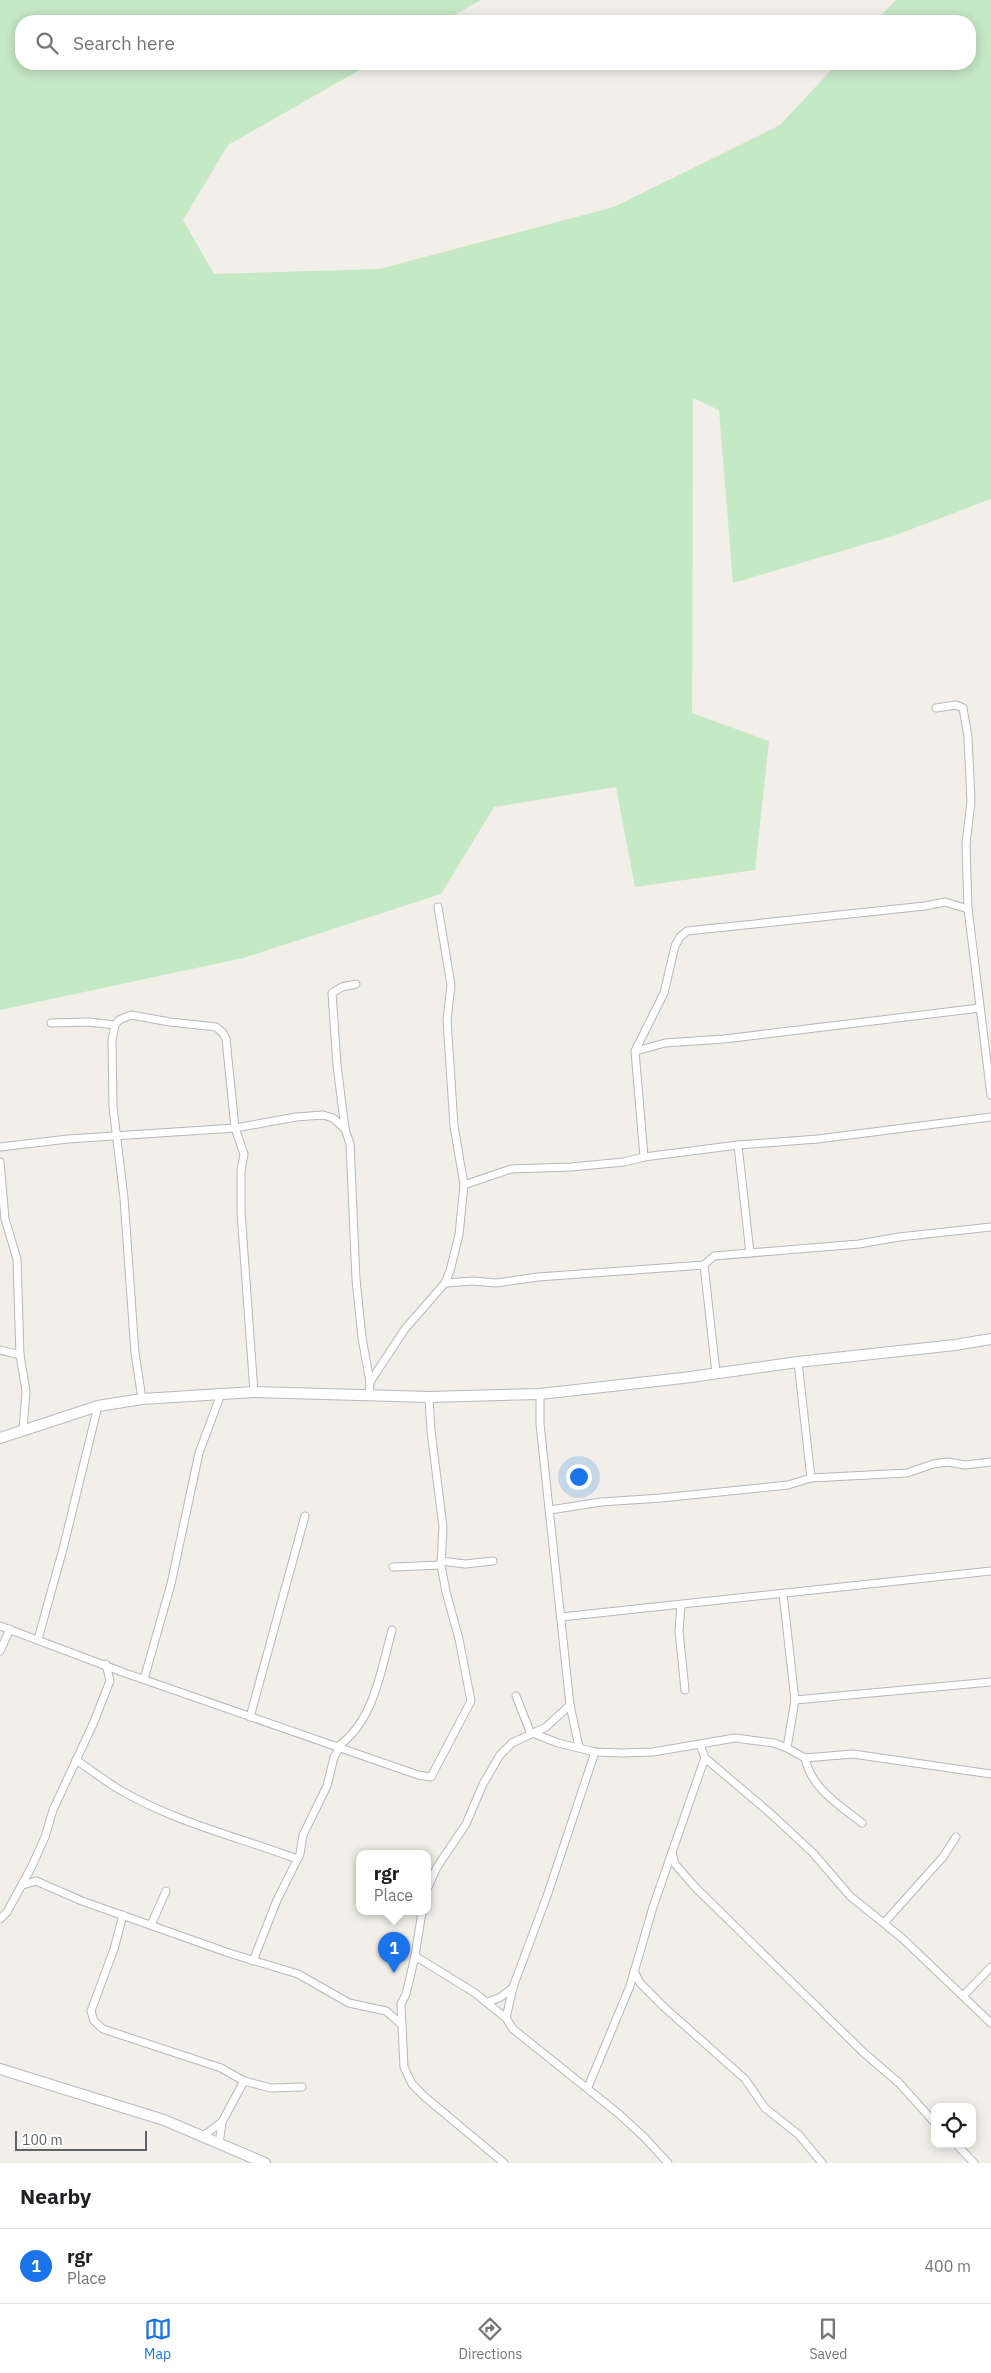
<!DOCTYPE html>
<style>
body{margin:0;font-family:"IBM Plex Sans",sans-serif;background:#f2f2f2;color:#202124}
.controls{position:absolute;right:15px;bottom:15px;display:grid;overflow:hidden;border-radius:10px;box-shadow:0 2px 12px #0003}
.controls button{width:45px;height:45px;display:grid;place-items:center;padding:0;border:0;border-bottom:1px solid #e0e0e0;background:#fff;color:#202124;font:25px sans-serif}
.scale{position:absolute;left:15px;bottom:12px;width:132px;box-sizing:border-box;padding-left:5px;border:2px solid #5f6368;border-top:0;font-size:14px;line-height:18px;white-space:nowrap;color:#5f6368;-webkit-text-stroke:4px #fff;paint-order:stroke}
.you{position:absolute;left:578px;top:1476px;width:18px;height:18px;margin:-12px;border:4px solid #fff;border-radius:50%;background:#1a73e8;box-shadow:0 0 0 8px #1a73e833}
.badge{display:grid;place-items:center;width:32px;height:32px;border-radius:50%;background:#1a73e8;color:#fff;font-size:16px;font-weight:700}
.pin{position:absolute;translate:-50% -41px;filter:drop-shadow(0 1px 2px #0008)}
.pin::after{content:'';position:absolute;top:26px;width:18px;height:15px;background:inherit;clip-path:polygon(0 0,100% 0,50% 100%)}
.popup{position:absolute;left:356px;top:1850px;width:75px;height:65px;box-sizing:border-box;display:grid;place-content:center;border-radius:10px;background:#fff;filter:drop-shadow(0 1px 4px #0005);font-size:16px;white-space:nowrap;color:#757577}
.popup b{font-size:19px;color:#202124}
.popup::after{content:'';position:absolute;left:50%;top:100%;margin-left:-10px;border:10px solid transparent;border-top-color:#fff}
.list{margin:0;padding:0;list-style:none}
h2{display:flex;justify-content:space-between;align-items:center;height:65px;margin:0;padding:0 20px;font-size:21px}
h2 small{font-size:16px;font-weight:400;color:#757577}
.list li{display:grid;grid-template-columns:32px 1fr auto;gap:15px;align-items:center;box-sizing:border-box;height:75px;padding:0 20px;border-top:1px solid #e0e0e0}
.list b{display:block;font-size:19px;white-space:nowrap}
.list p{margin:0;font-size:16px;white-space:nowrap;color:#757577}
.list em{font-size:16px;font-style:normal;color:#757577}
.icon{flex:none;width:28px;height:28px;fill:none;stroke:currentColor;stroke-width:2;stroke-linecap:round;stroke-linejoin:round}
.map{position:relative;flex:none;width:991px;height:2163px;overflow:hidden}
.search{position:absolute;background:#fff;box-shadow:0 2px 12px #0003;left:15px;right:15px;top:15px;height:55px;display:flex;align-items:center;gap:12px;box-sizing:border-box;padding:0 18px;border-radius:20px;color:#757577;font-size:19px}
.sheet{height:140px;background:#fff}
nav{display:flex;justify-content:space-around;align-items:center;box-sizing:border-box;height:70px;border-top:1px solid #e0e0e0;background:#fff;font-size:14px;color:#757577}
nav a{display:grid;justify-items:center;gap:2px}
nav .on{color:#1a73e8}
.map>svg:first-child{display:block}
</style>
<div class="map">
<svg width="991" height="2163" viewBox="0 0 991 2163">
<rect width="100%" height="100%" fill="#f1efe8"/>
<path fill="#c5e8c5" d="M0,0h481l-37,21h-423v43h349l-142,81 -45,75 31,54 165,-5 235,-62 166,-82 57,-61h133v-43h-94l20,-21h95v499l-95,36 -163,48 -14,-173 -26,-12 -1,315 77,28 -14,129 -120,17 -19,-100 -122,20 -53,87 -198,64 -243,52z"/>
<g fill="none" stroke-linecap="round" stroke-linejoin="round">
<defs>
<g id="street">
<path d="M936,708l20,-3 7,3 5,29 3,64 -5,43 2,65"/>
<path d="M356,984l-14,3 -10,6 5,72 8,64 5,15 6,135 6,59 8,44 -1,14"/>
<path d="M51,1023l38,-1 26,3"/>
<path d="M636,1051l29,-8 59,-4 256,-31"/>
<path d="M738,1145l12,108"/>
<path d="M0,1147l68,-8 167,-11 61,-11 27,-2 10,3 12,11"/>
<path d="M644,1157l-9,-106 29,-58 11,-47 5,-9 7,-6 238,-25 20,-4 23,7 23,186"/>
<path d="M0,1162l5,57 12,40 3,96 6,36 -3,39"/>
<path d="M464,1185l47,-16 60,-2 53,-5 20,-5 94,-12 80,-6 173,-22"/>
<path d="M445,1283l28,-2 23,2 42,-6 166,-12"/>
<path d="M0,1350l20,5"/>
<path d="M798,1362l13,116"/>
<path d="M716,1373l-12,-108 10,-9 145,-12 40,-7 92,-10"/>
<path d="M370,1382l35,-53 40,-46 5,-12 9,-36 5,-50 -10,-59 -7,-106 4,-35 -13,-78"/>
<path d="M540,1394v30l30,281 9,42"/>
<path d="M142,1399l-7,-46 -11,-155 -11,-91 -1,-67 3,-15 4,-5 12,-5 39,7 46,5 7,6 3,6 9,89 9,26 -3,17v41l13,180"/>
<path d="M550,1510l51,-8 60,-4 127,-13 23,-7 96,-5 26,-9 15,-2 17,3 26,-3"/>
<path d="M441,1561l24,3 28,-3"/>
<path d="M393,1567l48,-2"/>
<path d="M783,1594l12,106 -8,48"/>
<path d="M681,1605l-2,26 6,59"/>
<path d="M561,1617l430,-46"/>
<path d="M0,1626l125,47 293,102 13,2 40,-76 -12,-62 -13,-47 -5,-27 2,-38 -12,-96 -2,-34"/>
<path d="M38,1639l25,-90 35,-143"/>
<path d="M0,1651l10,-22"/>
<path d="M144,1679l27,-95 28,-131 22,-59"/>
<path d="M516,1696l15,38"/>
<path d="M795,1700l196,-18"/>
<path d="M250,1717l55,-201"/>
<path d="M535,1734l23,9 37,9 28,1 30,-1 82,-14 39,5 13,5 18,10 48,-4 138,20"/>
<path d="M337,1747c37,-25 44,-77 55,-117"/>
<path d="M705,1758l65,55 43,40 37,43 52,42 89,85"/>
<path d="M805,1758c6,30 34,47 57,65"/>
<path d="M76,1760c15,10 29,21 44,30 55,32 118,47 177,69"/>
<path d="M672,1852l3,12 20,23 168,165 36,31 36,40"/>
<path d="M23,1885l13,-4 46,20 147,52 69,21 51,29 37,8 15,13"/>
<path d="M428,1887l9,-20 29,-43 17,-40 17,-29 12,-12 34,-16 24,-22"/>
<path d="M422,1912l-7,44 -9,38 -5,10 3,63 8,17 13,13 79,66"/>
<path d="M123,1915l-9,34 -23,62 3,10 9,8 118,39 23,13 27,7 31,-1"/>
<path d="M0,1919l7,-7 24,-44 14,-31 8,-27 40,-86 17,-43 -4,-17"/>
<path d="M884,1923l59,-66 13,-20"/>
<path d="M151,1925l15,-34"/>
<path d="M415,1956l60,37 31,25 7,11 106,85 25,23 24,26"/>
<path d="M253,1961l24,-61 23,-46 3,-19 24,-49 7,-29 6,-10"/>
<path d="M634,1971l6,12 25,25 80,71 20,29 34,27 23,28"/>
<path d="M964,1995l27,-28"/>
<path d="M487,2002l12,-4 14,-10"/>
<path d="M506,2018l7,-31 34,-91 48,-144"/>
<path d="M588,2087l42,-101 23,-79 49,-141 3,-8 -5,-13"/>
<path d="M203,2136l19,-14"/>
<path d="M219,2144l3,-22 22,-41"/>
<path d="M956,2144l18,19"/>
</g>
<g id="secondary">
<path d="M0,1438l98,-32 44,-7 112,-7 175,5 111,-3 143,-16 115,-16 157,-17 36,-6"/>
<path d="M0,2069l164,51 101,43"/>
</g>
</defs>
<use href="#street" stroke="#b5b8bc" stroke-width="9"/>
<use href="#secondary" stroke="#b6babf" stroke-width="12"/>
<use href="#street" stroke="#fff" stroke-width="7"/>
<use href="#secondary" stroke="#fff" stroke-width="10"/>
</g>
</svg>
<div class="controls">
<button><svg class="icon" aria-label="locate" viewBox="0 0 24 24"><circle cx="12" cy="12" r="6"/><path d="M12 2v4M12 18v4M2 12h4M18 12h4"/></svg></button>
</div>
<div class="scale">100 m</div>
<div class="you"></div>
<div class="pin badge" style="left:394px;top:1973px">1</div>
<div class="popup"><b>rgr</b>Place</div>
<div class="search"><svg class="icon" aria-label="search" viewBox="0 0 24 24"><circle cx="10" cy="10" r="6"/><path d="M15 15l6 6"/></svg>Search here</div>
</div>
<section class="sheet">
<h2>Nearby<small></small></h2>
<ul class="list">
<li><span class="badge">1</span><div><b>rgr</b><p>Place</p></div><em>400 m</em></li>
</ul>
</section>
<nav>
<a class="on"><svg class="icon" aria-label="map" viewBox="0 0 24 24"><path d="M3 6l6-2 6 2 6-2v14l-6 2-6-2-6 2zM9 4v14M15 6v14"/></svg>Map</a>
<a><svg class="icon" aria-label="directions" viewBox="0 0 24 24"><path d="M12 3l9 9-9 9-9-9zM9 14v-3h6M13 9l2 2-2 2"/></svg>Directions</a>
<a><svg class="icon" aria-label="saved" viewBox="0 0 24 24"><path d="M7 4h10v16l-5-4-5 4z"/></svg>Saved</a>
</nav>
